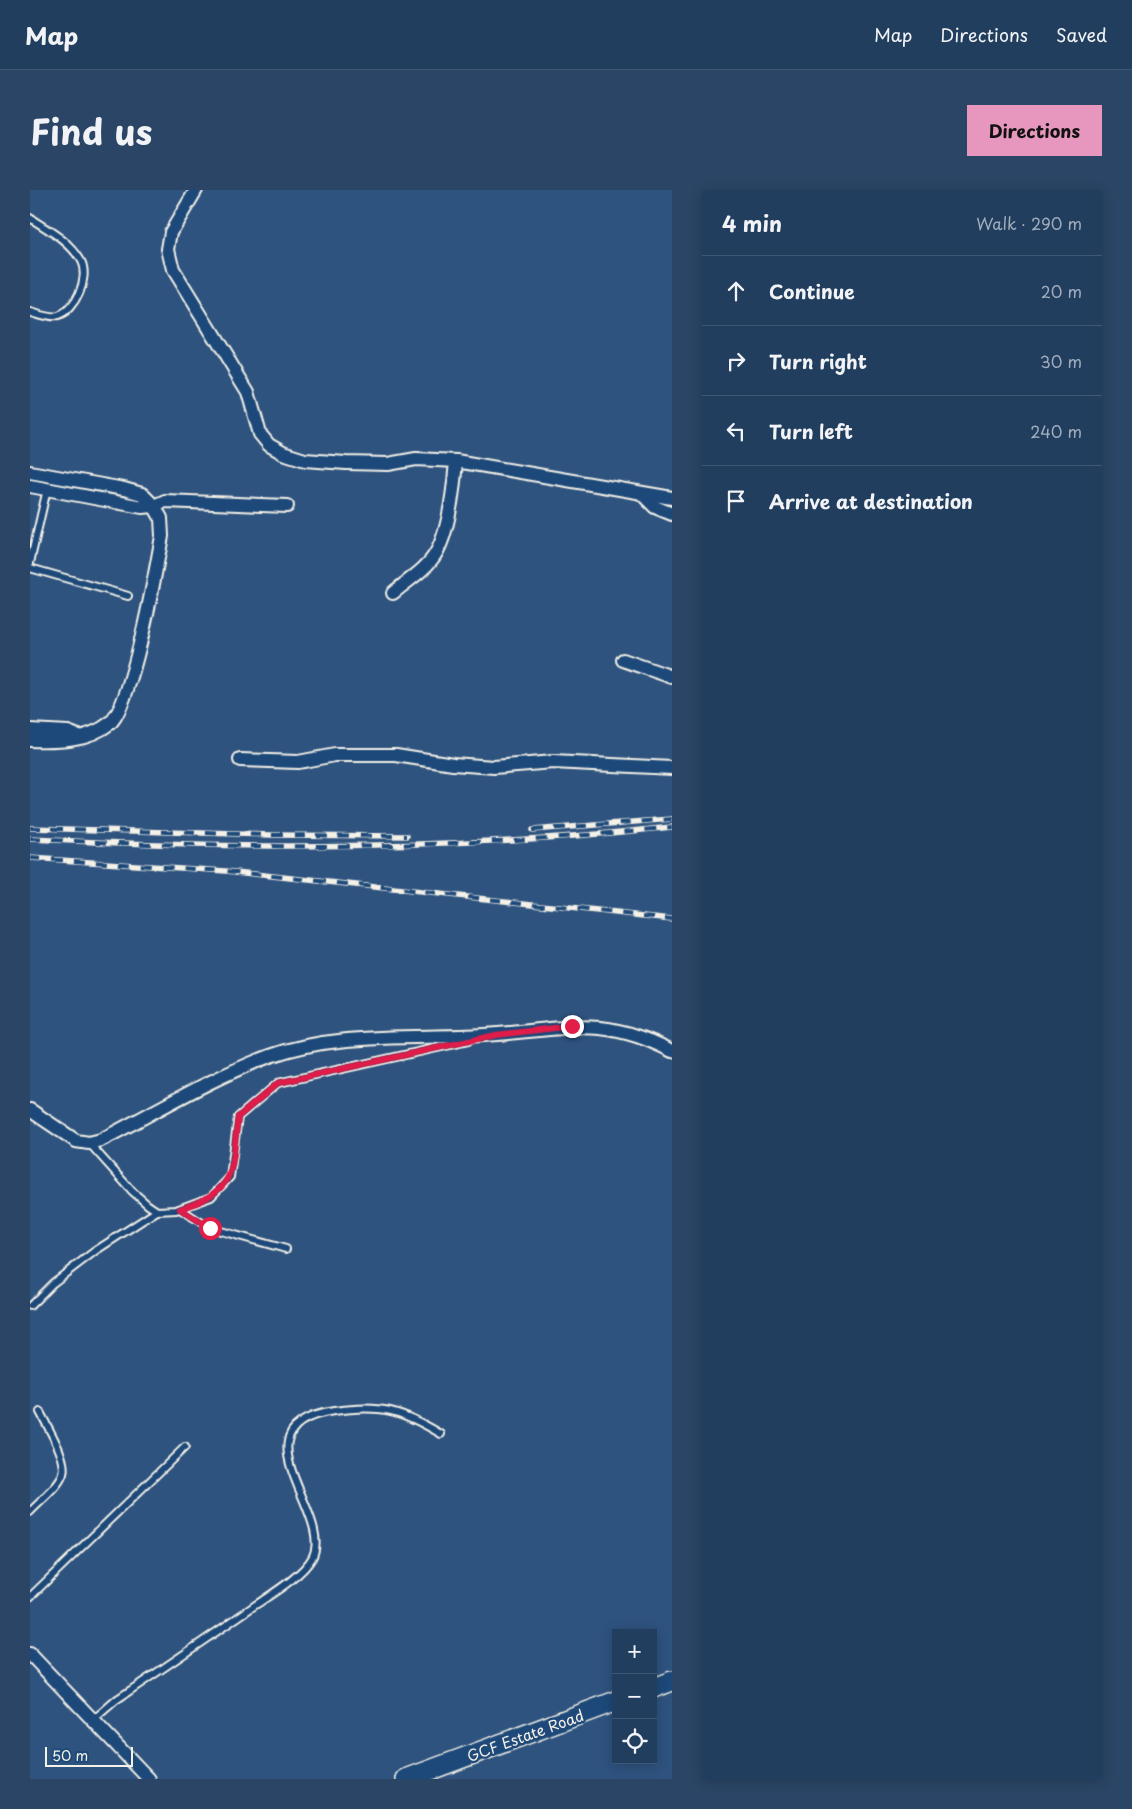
<!DOCTYPE html>
<meta charset="utf-8">
<style>
body{margin:0;font-family:"Playpen Sans",sans-serif;background:#2a4565;color:#f1f3f6}
.controls{position:absolute;right:15px;bottom:15px;display:grid;overflow:hidden;border-radius:0px;box-shadow:0 2px 12px #0003}
.controls button{width:45px;height:45px;display:grid;place-items:center;padding:0;border:0;border-bottom:1px solid #3f5774;background:#223e5f;color:#f1f3f6;font:25px sans-serif}
.scale{position:absolute;left:15px;bottom:12px;width:88px;box-sizing:border-box;padding-left:5px;border:2px solid #f4f1e8;border-top:0;font-size:14px;line-height:18px;white-space:nowrap;color:#f4f1e8;-webkit-text-stroke:4px #1f4a7a;paint-order:stroke}
.stop{position:absolute;width:15px;height:15px;margin:-11px;border:4px solid #e11d48;border-radius:50%;background:#fff}
.stop.end{background:#e11d48;border-color:#fff;box-shadow:0 1px 5px #0008}
.list{margin:0;padding:0;list-style:none}
h2{display:flex;justify-content:space-between;align-items:center;height:65px;margin:0;padding:0 20px;font-size:21px}
h2 small{font-size:16px;font-weight:400;color:#a2aebd}
.list li{display:grid;grid-template-columns:32px 1fr auto;gap:15px;align-items:center;box-sizing:border-box;height:70px;padding:0 20px;border-top:1px solid #3f5774}
.list b{display:block;font-size:19px;white-space:nowrap}
.list em{font-size:16px;font-style:normal;color:#a2aebd}
.icon{flex:none;width:28px;height:28px;fill:none;stroke:currentColor;stroke-width:2;stroke-linecap:round;stroke-linejoin:round}
.map{position:relative;flex:none;width:642px;height:1589px;overflow:hidden;border-radius:0px}
header{display:flex;align-items:center;gap:30px;box-sizing:border-box;height:70px;padding:0 25px;background:#223e5f;border-bottom:1px solid #3f5774}
header strong{font-size:24px}
nav{display:flex;gap:28px;margin-inline-start:auto;font-size:18px}
.intro{display:flex;align-items:center;justify-content:space-between;box-sizing:border-box;height:120px;padding:0 30px}
h1{margin:0;font-size:35px}
.button{padding:12px 22px;border-radius:0px;background:#e797bd;color:#111;font-size:18px;font-weight:700}
main{display:flex;gap:30px;padding:0 30px}
aside{flex:1;background:#223e5f;border-radius:0px;box-shadow:0 2px 12px #0003}
.map>svg:first-child{display:block}
</style>
<header>
<strong>Map</strong>
<nav><a>Map</a><a>Directions</a><a>Saved</a></nav>
</header>
<div class="intro"><h1>Find us</h1><a class="button">Directions</a></div>
<main>
<div class="map">
<svg width="642" height="1589" viewBox="0 0 642 1589">
<rect width="100%" height="100%" fill="#2e537f"/>
<filter id="ink" filterUnits="userSpaceOnUse"><feTurbulence type="fractalNoise" baseFrequency=".02" numOctaves="2"/><feDisplacementMap in="SourceGraphic" scale="10" xChannelSelector="R" yChannelSelector="G"/><feConvolveMatrix kernelMatrix="1 2 1 2 8 2 1 2 1" color-interpolation-filters="sRGB"/></filter>
<g filter="url(#ink)">
<g fill="none" stroke-linecap="round" stroke-linejoin="round">
<defs>
<g id="lane">
<path d="M0,28c18,12 40,23 51,43 9,17 -6,51 -24,56 -8,2 -20,-3 -27,-5"/>
<path d="M0,373l17,-74"/>
<path d="M0,378l98,28"/>
<path d="M59,953l43,48 16,14 9,6 19,-1 35,-13 19,-20 8,-60 40,-34 190,-42"/>
<path d="M150,1019l30,19 76,21"/>
<path d="M0,1116l23,-23 42,-32 62,-40"/>
<path d="M0,1322c10,-11 29,-25 33,-38 5,-15 -16,-48 -23,-62"/>
<path d="M0,1407l155,-150"/>
<path d="M63,1530l23,-20c46,-31 92,-62 138,-94 16,-11 48,-30 58,-48 24,-43 -82,-132 22,-147 47,-7 67,-1 107,23"/>
</g>
<g id="street">
<path d="M166,0l-25,42 -3,17 5,21 75,122 12,42 9,11 14,8 22,7 41,3 42,1 28,-5 40,2 216,37"/>
<path d="M0,282l94,17 18,5 12,12 -12,1 -112,-21"/>
<path d="M612,304l13,13 17,7"/>
<path d="M363,403c14,-12 34,-24 43,-40 13,-22 18,-67 20,-92"/>
<path d="M593,470l49,17"/>
<path d="M0,540l38,2 10,4"/>
<path d="M0,550c27,1 58,1 80,-17 22,-18 46,-153 52,-187l-1,-18 -7,-12 11,-5 122,5"/>
<path d="M210,570l58,2 37,-7h61l57,9 41,3 59,-5 119,6"/>
<path d="M0,920l46,31 13,2 12,-3c56,-29 110,-62 169,-84 67,-24 144,-17 214,-21 39,-2 77,-10 116,-7 27,3 48,11 72,23"/>
<path d="M0,1464l119,125"/>
</g>
<g id="primary">
<path d="M623,1498l19,-7"/>
<path d="M376,1589l210,-78"/>
</g>
</defs>
<use href="#lane" stroke="#f4f1e8" stroke-width="10"/>
<use href="#street" stroke="#f4f1e8" stroke-width="16"/>
<use href="#primary" stroke="#f4f1e8" stroke-width="22"/>
<use href="#lane" stroke="#1f4a7a" stroke-width="6"/>
<use href="#street" stroke="#1f4a7a" stroke-width="12"/>
<use href="#primary" stroke="#1f4a7a" stroke-width="19"/>
<defs>
<g id="rail">
<path d="M0,638l241,7 136,1"/>
<path d="M502,640l140,-11"/>
<path d="M0,649c213,11 430,11 642,-12"/>
<path d="M0,668l196,13 446,48"/>
</g>
</defs>
<use href="#rail" stroke="#f4f1e8" stroke-width="5.5"/>
<use href="#rail" stroke="#1f4a7a" stroke-width="4" stroke-dasharray="11" stroke-linecap="butt"/>
</g>
</g>
<g fill="none" stroke-linecap="round" stroke-linejoin="round" filter="url(#ink)">
<path stroke="#e11d48" stroke-width="6" d="M180,1038l-30,-19c59,-19 51,-39 58,-92l40,-34 218,-48 76,-9"/>
</g>
<g text-anchor="middle" dominant-baseline="central" stroke-width="4.5" stroke-linejoin="round" paint-order="stroke">
<g font-size="15" fill="#f4f1e8" stroke="#1f4a7a">
<text transform="translate(495 1545) rotate(-20)">GCF Estate Road</text>
</g>
</g>
</svg>
<div class="controls">
<button>+</button>
<button>−</button>
<button><svg class="icon" aria-label="locate" viewBox="0 0 24 24"><circle cx="12" cy="12" r="6"/><path d="M12 2v4M12 18v4M2 12h4M18 12h4"/></svg></button>
</div>
<div class="scale">50 m</div>
<div class="stop" style="left:180px;top:1038px"></div>
<div class="stop end" style="left:542px;top:836px"></div>
</div>
<aside>
<h2>4 min<small>Walk · 290 m</small></h2>
<ul class="list">
<li><svg class="icon" aria-label="ahead" viewBox="0 0 24 24"><path d="M12 20V5M6 11l6-6 6 6"/></svg><div><b>Continue</b></div><em>20 m</em></li>
<li><svg class="icon" aria-label="right" viewBox="0 0 24 24"><path d="M7 20v-9h11M14 6l5 5-5 5"/></svg><div><b>Turn right</b></div><em>30 m</em></li>
<li><svg class="icon" aria-label="left" viewBox="0 0 24 24"><path d="M17 20v-9H6M10 6l-5 5 5 5"/></svg><div><b>Turn left</b></div><em>240 m</em></li>
<li><svg class="icon" aria-label="arrive" viewBox="0 0 24 24"><path d="M6 21V4h12l-3 4 3 4H6"/></svg><div><b>Arrive at destination</b></div></li>
</ul>
</aside>
</main>
